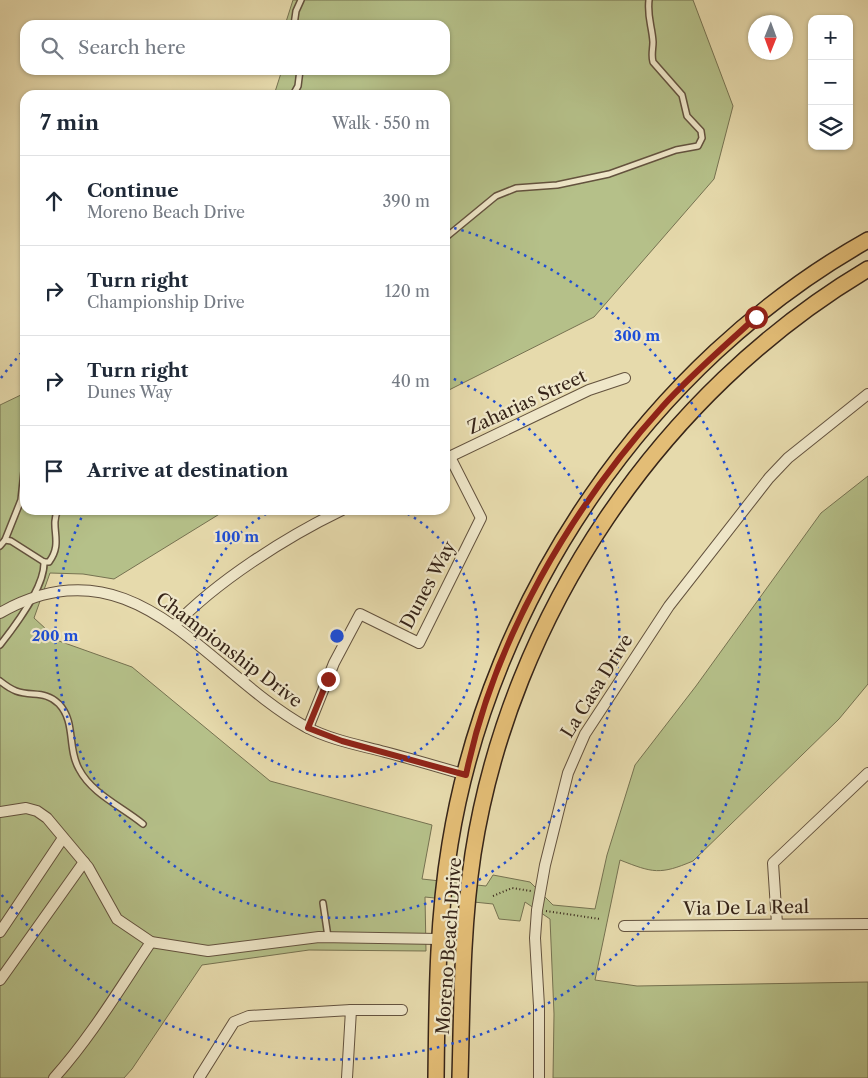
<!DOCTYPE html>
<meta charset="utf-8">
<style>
body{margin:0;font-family:"Libre Caslon Text",serif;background:#f6f6f7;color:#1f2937}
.controls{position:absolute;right:15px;top:15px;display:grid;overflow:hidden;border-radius:10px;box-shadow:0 1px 4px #0004}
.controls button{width:45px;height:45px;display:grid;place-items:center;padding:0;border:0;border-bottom:1px solid #e0e1e3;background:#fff;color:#1f2937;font:25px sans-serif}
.compass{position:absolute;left:748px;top:15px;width:45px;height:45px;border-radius:50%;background:#fff;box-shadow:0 1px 4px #0004;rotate:181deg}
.stop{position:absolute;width:15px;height:15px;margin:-11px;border:4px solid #8f2418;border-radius:50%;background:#fff}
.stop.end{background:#8f2418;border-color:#fff;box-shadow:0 1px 5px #0008}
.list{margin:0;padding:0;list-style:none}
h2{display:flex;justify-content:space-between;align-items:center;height:65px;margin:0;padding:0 20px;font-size:21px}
h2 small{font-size:16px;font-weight:400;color:#747a83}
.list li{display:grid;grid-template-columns:32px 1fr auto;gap:15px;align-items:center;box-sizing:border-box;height:90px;padding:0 20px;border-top:1px solid #e0e1e3}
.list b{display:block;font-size:19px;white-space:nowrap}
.list p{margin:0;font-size:16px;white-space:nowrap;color:#747a83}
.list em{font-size:16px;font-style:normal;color:#747a83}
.icon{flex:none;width:28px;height:28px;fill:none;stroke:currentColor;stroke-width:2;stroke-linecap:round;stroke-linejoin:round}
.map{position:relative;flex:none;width:868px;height:1078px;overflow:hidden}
.search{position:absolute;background:#fff;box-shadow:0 1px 4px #0004;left:20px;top:20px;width:430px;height:55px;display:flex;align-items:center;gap:12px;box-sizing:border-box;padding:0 18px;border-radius:15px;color:#747a83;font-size:19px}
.panel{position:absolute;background:#fff;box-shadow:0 1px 4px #0004;left:20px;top:90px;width:430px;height:425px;border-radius:15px}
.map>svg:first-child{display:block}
</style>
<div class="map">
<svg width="868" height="1078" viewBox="0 0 868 1078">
<rect width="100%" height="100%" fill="#e6daac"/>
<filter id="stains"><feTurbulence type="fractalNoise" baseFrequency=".004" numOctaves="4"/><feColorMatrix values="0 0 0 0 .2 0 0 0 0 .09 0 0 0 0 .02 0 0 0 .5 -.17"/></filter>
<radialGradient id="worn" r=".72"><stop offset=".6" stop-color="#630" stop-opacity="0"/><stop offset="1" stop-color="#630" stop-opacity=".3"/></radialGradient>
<g fill="#b5c089" stroke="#767251">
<path d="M293,0h400l40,106 -19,73 -120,138 -149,75v-297h-171l8,-25h163v-45h-160z"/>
<path d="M25,393v117h201l-112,69 -31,-5 -33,-1 -16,45 25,23 73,26 138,114 162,44 -10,54 64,7 7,-11 37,7 23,23 42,4 12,-54 28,-90 61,-79 125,-173 47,-37v208l-29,35 -146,142c-33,14 -40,12 -73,-1l-25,120 42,6 231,-4v96h-315l1,-64 -4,-95 -25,-17 -5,19 -21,-2 -6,-15 -68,-7 1,54 -117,-1 -107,15 -70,104 -8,9h-124v-673z"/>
</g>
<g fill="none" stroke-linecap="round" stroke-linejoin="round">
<defs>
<g id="lane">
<path d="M294,25l2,-14 5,-11"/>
<path d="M293,95l5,-9 2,-16"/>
<path d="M445,238l51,-42 20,-8 41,-3 52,-11 67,-24 22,-4 4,-8 -1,-7 -14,-15 -5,-21 -29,-33c-2,-7 0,-13 0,-20 -1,-16 -6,-25 -4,-42"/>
<path d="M5,540l16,-40 4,-38"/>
<path d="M0,546l5,-6 6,1 33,21"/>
<path d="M44,562h5c15,-20 0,-34 9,-52"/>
<path d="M0,645c15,-19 45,-58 44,-83"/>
<path d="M0,681c5,4 11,8 16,10 16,6 29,-1 43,13 17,18 8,44 20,65 13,25 42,37 64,55"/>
<path d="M323,903l5,34"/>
</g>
<g id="street">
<path d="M445,459l144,-69 36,-12"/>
<path d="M0,613c134,-76 204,57 306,114 25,13 53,18 79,25 27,7 54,15 81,23"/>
<path d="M174,626c43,-45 112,-89 168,-116"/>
<path d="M308,728l26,-65 26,-49 59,29 62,-125 -31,-61"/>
<path d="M0,812l26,-4 11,3 10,7 41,49 29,52 34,23 57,9 111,-14 120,2"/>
<path d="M777,924l-4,-61 95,-90"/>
<path d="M624,926l244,-2"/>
<path d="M0,932l63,-94"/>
<path d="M0,980l84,-118"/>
<path d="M351,1010h51"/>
<path d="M54,1078c37,-41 66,-90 97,-136"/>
<path d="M199,1078l35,-56 15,-6 102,-6 -4,68"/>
<path d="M539,1078v-72l-4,-68 2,-28 8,-45 23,-92 17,-39 84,-128 100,-128 19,-20 80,-64"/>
</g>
<g id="primary">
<path d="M436,1078c1,-78 1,-156 14,-234 40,-247 199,-481 418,-604"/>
<path d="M460,1078c2,-75 2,-150 13,-224 37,-239 188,-462 395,-585"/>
</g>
</defs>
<use href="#lane" stroke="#63523e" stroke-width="8"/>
<use href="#street" stroke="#63523e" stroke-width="12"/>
<use href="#primary" stroke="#372519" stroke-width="18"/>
<g stroke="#372519" stroke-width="2" stroke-dasharray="1 2.5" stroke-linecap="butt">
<path d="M493,896l19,-8 19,3"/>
<path d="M546,911l54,8"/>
</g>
<use href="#lane" stroke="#efe7c9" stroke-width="5"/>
<use href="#street" stroke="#efe7c9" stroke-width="10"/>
<use href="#primary" stroke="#e3bd76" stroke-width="15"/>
</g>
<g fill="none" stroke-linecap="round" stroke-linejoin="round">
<path stroke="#8f2418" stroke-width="6" d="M328,679l-20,49 34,13 124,34c28,-136 105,-267 197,-369 29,-32 62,-60 93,-89"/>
</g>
<g fill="none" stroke="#1d4ed8" stroke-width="2.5" stroke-dasharray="2.5 5">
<path d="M401 510A141 141 0 1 1 273 510"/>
<path d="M447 376A282 282 0 1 1 85 510"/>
<path d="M1 378A424 424 0 0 1 24 350M447 226A424 424 0 1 1 1 894"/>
</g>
<g text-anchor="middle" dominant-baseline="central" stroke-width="4.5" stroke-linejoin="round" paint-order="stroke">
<g font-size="18" fill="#372519" stroke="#efe7c9">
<text transform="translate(527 402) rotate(-25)">Zaharias Street</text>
<text transform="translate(428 585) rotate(-62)">Dunes Way</text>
<text transform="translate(229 650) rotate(37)">Championship Drive</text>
<text transform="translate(597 686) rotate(-58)">La Casa Drive</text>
<text transform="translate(746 908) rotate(-1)">Via De La Real</text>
<text transform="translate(449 946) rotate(-86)">Moreno Beach Drive</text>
</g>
</g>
<circle cx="337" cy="636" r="8" fill="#1d4ed8" stroke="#efe7c9" stroke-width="2.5"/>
<g font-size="15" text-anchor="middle" font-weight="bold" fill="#1d4ed8" stroke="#efe7c9" stroke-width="4.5" stroke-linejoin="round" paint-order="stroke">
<text x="637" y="341">300 m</text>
<text x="237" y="542">100 m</text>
<text x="55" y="641">200 m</text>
</g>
<rect width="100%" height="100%" filter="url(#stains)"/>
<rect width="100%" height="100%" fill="url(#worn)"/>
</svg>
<div class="controls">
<button>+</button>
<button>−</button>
<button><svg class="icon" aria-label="layers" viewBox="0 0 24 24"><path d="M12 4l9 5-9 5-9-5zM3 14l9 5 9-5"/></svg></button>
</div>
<svg class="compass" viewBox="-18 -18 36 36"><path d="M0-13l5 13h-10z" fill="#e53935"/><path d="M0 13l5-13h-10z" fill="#747a83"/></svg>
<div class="stop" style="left:756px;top:317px"></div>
<div class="stop end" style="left:328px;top:679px"></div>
<div class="search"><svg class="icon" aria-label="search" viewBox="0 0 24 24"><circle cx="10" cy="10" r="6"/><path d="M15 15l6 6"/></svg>Search here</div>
<section class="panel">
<h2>7 min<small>Walk · 550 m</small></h2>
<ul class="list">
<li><svg class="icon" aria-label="ahead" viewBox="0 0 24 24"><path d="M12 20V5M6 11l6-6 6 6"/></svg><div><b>Continue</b><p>Moreno Beach Drive</p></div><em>390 m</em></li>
<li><svg class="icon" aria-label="right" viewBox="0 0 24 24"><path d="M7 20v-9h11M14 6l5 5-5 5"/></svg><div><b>Turn right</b><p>Championship Drive</p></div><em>120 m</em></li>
<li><svg class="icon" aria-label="right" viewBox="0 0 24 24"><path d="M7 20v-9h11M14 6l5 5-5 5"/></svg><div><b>Turn right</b><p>Dunes Way</p></div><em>40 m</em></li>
<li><svg class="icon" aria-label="arrive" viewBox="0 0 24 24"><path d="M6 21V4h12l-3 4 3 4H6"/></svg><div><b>Arrive at destination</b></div></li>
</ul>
</section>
</div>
